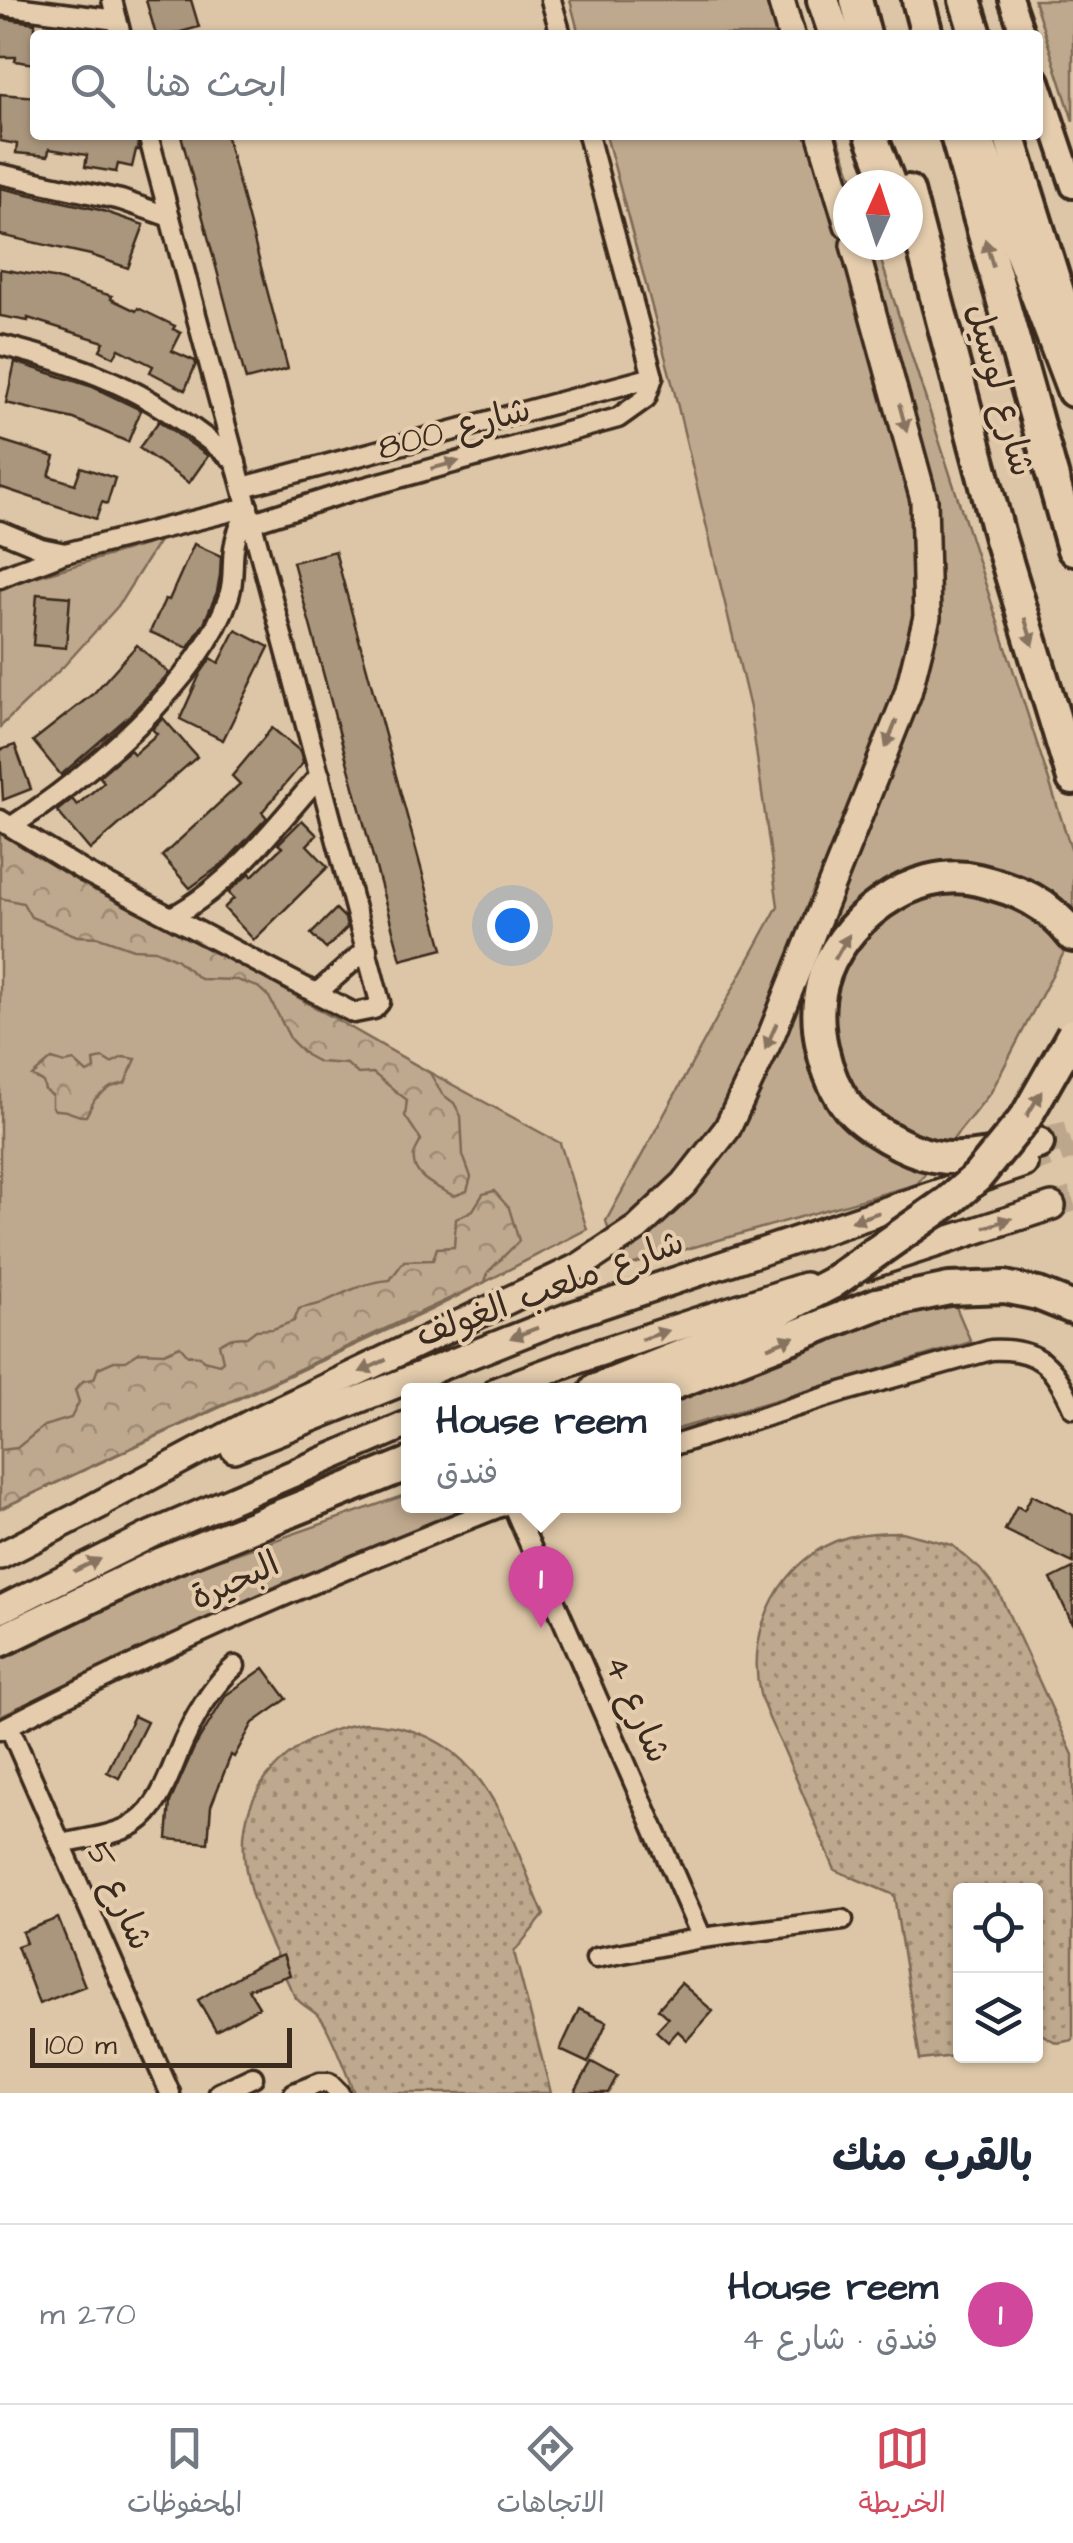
<!DOCTYPE html>
<html lang="ar">
<meta charset="utf-8">
<style>
body{margin:0;font-family:"Architects Daughter","Playpen Sans Arabic",sans-serif;background:#f6f6f7;color:#1f2937;direction:rtl}
.controls{position:absolute;right:30px;bottom:30px;display:grid;overflow:hidden;border-radius:10px;box-shadow:0 2px 8px #0004}
.controls button{width:90px;height:90px;display:grid;place-items:center;padding:0;border:0;border-bottom:2px solid #e0e1e3;background:#fff;color:#1f2937;font:50px sans-serif}
.compass{position:absolute;left:833px;top:170px;width:90px;height:90px;border-radius:50%;background:#fff;box-shadow:0 2px 8px #0004;rotate:3deg}
.scale{position:absolute;left:30px;bottom:25px;width:262px;box-sizing:border-box;padding-left:10px;border:5px solid #3b2a1e;border-top:0;font-size:28px;line-height:35px;white-space:nowrap;color:#3b2a1e;-webkit-text-stroke:8px #e4ccad;paint-order:stroke}
.you{position:absolute;left:512px;top:925px;width:35px;height:35px;margin:-25px;border:8px solid #fff;border-radius:50%;background:#1a73e8;box-shadow:0 0 0 15px #1a73e833}
.badge{display:grid;place-items:center;width:65px;height:65px;border-radius:50%;background:#d1495b;color:#fff;font-size:32px;font-weight:700}
.pin{position:absolute;translate:-50% -82px;filter:drop-shadow(0 2px 5px #0008)}
.pin::after{content:'';position:absolute;top:52px;width:35px;height:30px;background:inherit;clip-path:polygon(0 0,100% 0,50% 100%)}
.popup{position:absolute;left:401px;top:1383px;width:280px;height:130px;box-sizing:border-box;display:grid;place-content:center;border-radius:10px;background:#fff;filter:drop-shadow(0 2px 8px #0005);font-size:32px;white-space:nowrap;color:#747a83}
.popup b{font-size:38px;color:#1f2937}
.popup::after{content:'';position:absolute;left:50%;top:100%;margin-left:-20px;border:20px solid transparent;border-top-color:#fff}
.list{margin:0;padding:0;list-style:none}
h2{display:flex;justify-content:space-between;align-items:center;height:130px;margin:0;padding:0 40px;font-size:42px}
h2 small{font-size:32px;font-weight:400;color:#747a83}
.list li{display:grid;grid-template-columns:65px 1fr auto;gap:30px;align-items:center;box-sizing:border-box;height:180px;padding:0 40px;border-top:2px solid #e0e1e3}
.list b{display:block;font-size:38px;white-space:nowrap}
.list p{margin:0;font-size:32px;white-space:nowrap;color:#747a83}
.list em{font-size:32px;font-style:normal;color:#747a83}
.icon{flex:none;width:55px;height:55px;fill:none;stroke:currentColor;stroke-width:2;stroke-linecap:round;stroke-linejoin:round}
.map{position:relative;flex:none;width:1073px;height:2093px;overflow:hidden;direction:ltr}
.search{position:absolute;background:#fff;box-shadow:0 2px 8px #0004;left:30px;right:30px;top:30px;height:110px;display:flex;align-items:center;gap:25px;box-sizing:border-box;padding:0 35px;border-radius:10px;color:#747a83;font-size:38px}
.sheet{height:310px;background:#fff}
nav{display:flex;justify-content:space-around;align-items:center;box-sizing:border-box;height:140px;border-top:2px solid #e0e1e3;background:#fff;font-size:28px;color:#747a83}
nav a{display:grid;justify-items:center;gap:5px}
nav .on{color:#d1495b}
.map>svg:first-child{display:block}
</style>
<div class="map">
<svg width="1073" height="2093" viewBox="0 0 1073 2093">
<defs>
<pattern id="forest-crowns" width="20" height="18" patternUnits="userSpaceOnUse" patternTransform="scale(2.5)"><rect width="20" height="18" fill="#bfa98e"/><path d="M2 6a3 3 0 1 1 6 0M12 15a3 3 0 1 1 6 0" fill="none" stroke="#9c8a73"/></pattern>
<pattern id="park-dots" width="8" height="8" patternUnits="userSpaceOnUse" patternTransform="scale(2.5)"><rect width="8" height="8" fill="#bfa98e"/><path d="M2 2h.1M6 6h.1" fill="none" stroke="#9c8a73" stroke-width="1.8" stroke-linecap="round"/></pattern>
</defs>
<rect width="100%" height="100%" fill="#ddc6a7"/>
<filter id="ink" filterUnits="userSpaceOnUse"><feTurbulence type="fractalNoise" baseFrequency=".01" numOctaves="2"/><feDisplacementMap in="SourceGraphic" scale="20" xChannelSelector="R" yChannelSelector="G"/><feConvolveMatrix kernelMatrix="1 2 1 2 8 2 1 2 1" color-interpolation-filters="sRGB"/></filter>
<g filter="url(#ink)">
<g fill="#bfa98e" stroke="#7d6a56" stroke-width="2.5">
<path d="M570,0h219l13,35h-223z"/>
<path d="M1034,0h39v121z"/>
<path d="M606,135h231l18,50h-7v60h28l197,610v80l-82,157 -74,92 -297,84 -14,-47 172,-315 -28,-198 -77,-322z"/>
<path d="M159,541l-41,65 -55,61 -63,60v-140z"/>
<path d="M0,827l394,226 166,90 27,86 -154,80 -433,200z"/>
<path d="M953,1300l18,42 -297,88v-36l147,-58z"/>
<path d="M408,1494v12h72l-199,78 -281,132v-65l149,-67z"/>
</g>
<g fill="url(#forest-crowns)" stroke="#7d6a56" stroke-width="2.5">
<path d="M0,827l430,246 12,21 12,9 7,13 2,39 8,22 -4,14 -13,5c-14,-8 -44,-18 -40,-41 1,-5 5,-10 7,-15l-16,-24 2,-16 -34,-27 -15,1 -11,-10 -28,-2 -13,-7 -15,-15 -22,-43 -11,-10 -21,-7 -37,-1 -24,-20 -21,-9 -22,-1 -34,-12 -22,-1 -46,-19 -8,-14 -23,-5z"/>
<path d="M123,1057l13,2 -11,24 -14,4 -16,12 -9,17c-13,1 -14,-7 -31,-6l-3,-3v-12l-7,-5 -2,-8 -11,-6 20,-17 13,4 9,-2 13,12 8,-4 -1,-9 9,-2 8,5z"/>
<path d="M494,1191l15,17 10,33 -31,31 -3,10 -485,227v-59l17,-2 27,-22 27,-8 8,-16 -4,-12 8,-9 11,-2 4,-11 16,-7h12l14,-9 24,1 16,-7 8,9 12,1 3,4 16,4 4,-3 -4,-17 11,-6 17,-1 9,-7 17,-1 21,-8 5,-12c8,-3 16,-3 23,-6 22,-10 43,-21 68,-23l14,-19 29,-1 4,-12 17,-1 2,-28 17,-9 10,-16z"/>
</g>
<g fill="url(#park-dots)" stroke="#7d6a56" stroke-width="2.5">
<path d="M901,1532l51,13 28,24 19,24 74,162v285l-16,3 -21,-12v-141h-76v159l-6,7 -34,4 -26,-165 -59,-25c-17,-40 -34,-80 -51,-120 -8,-17 -19,-37 -24,-56 -15,-64 22,-139 88,-157 18,-4 35,-5 53,-5z"/>
<path d="M364,1723c120,4 140,100 180,192l-30,37 37,141h-197c-9,-23 -18,-48 -30,-70 -6,-12 -20,-15 -28,-25 -8,-12 -13,-28 -19,-41 -27,-57 -54,-124 -10,-180 26,-32 57,-48 97,-54z"/>
</g>
<g fill="#aa967d" stroke="#3b2a1e" stroke-width="2.5">
<path d="M146,0h45l8,27 -29,8h-14z"/>
<path d="M0,18l35,5v41l-20,-3 1,-4h-16z"/>
<path d="M0,94l35,3v38h101l3,15h-3l-4,17 -14,-3 -2,8 -31,-5 2,-12 -38,-6 -1,7 -32,-3 1,-9 -17,-3z"/>
<path d="M181,135h45l62,234 -42,11z"/>
<path d="M0,188l100,22 44,15 -16,43 -37,-13 -91,-20z"/>
<path d="M0,269l53,9 59,18 -1,3 25,12 2,-3 37,18 -2,3 8,4 -9,18 23,10 1,3 -11,26 -35,-18 3,-6 -34,-17 -5,8 -14,-7 4,-8 -76,-24v3l-28,-5z"/>
<path d="M15,362l78,25 48,23 -13,32 -54,-23 -68,-16z"/>
<path d="M159,421l49,35 -19,27 -50,-35z"/>
<path d="M0,440l55,17 -6,19 26,8 6,-17 34,11 -8,26 -5,-2 -6,17 -96,-32z"/>
<path d="M194,544l27,12 -1,19 -3,17 -13,31 -16,25 -38,-16 15,-33 4,1z"/>
<path d="M335,551l108,398 -42,11 -108,-398z"/>
<path d="M37,594l33,3 -4,51 -33,-3z"/>
<path d="M236,630l33,17 -46,93 -43,-21 20,-45 11,-16 8,5z"/>
<path d="M137,645l32,28 -40,43 -68,59 -28,-34 61,-48z"/>
<path d="M163,718l34,39 -107,93 -33,-39 15,-12 5,6 27,-23 -5,-6 31,-26 4,4 23,-20 -5,-5z"/>
<path d="M272,728l28,23 3,12 -41,49 5,6 -7,7 -35,37 -35,26 -28,-32 78,-72 -8,-8z"/>
<path d="M15,745l16,44 -28,11 -3,-50z"/>
<path d="M302,820l15,15 -10,10 21,22 -74,73 -30,-32 10,-10 -6,-6 22,-19 2,3 30,-29 -4,-3z"/>
<path d="M336,909l9,9 2,10 -21,21 -15,-15z"/>
<path d="M1032,1495l41,20v48l-68,-33 12,-24 7,4z"/>
<path d="M1073,1568v57l-22,-46z"/>
<path d="M264,1668l23,31 -34,24 -19,34 -3,-2 -20,51 -3,37 -41,-4 3,-37 24,-54 32,-53z"/>
<path d="M134,1716l13,6 -28,56 -12,-6z"/>
<path d="M58,1918l27,68 -46,18 -22,-58 9,-3 -4,-11z"/>
<path d="M283,1955l7,20 -42,14 11,18 -43,24 -18,-31 61,-36z"/>
<path d="M681,1983l32,28 -26,29 -9,-9 -10,11 -12,-11 12,-13 -10,-9z"/>
<path d="M579,2009l28,13 -19,41 -28,-13z"/>
<path d="M592,2062l25,14 -9,17h-34z"/>
</g>
<g fill="none" stroke-linecap="round" stroke-linejoin="round">
<g stroke="#bda78c" stroke-width="25" stroke-dasharray="25 12" stroke-linecap="butt">
<path d="M1024,1164l49,-18"/>
<path d="M1052,1206l21,-7"/>
</g>
<path stroke="#bda78c" stroke-width="30" stroke-dasharray="30 15" stroke-linecap="butt" d="M1038,1143l35,-8"/>
<defs>
<g id="street">
<path d="M112,0l9,35"/>
<path d="M551,0l10,35"/>
<path d="M0,5l117,15"/>
<path d="M0,174l121,26 49,17"/>
<path d="M0,345c100,24 157,51 236,117"/>
<path d="M243,487l410,-110"/>
<path d="M253,522l98,-31 267,-73 28,-20 7,-21 -65,-242"/>
<path d="M0,531l41,17 24,5 183,-46"/>
<path d="M0,578c21,-10 42,-15 64,-25"/>
<path d="M0,820l85,52 269,141 20,-4 6,-7 -232,-867"/>
<path d="M12,826c74,-48 189,-144 217,-230 6,-17 2,-36 6,-53 2,-12 9,-24 13,-36"/>
<path d="M173,916c59,-32 103,-90 147,-141"/>
<path d="M318,992l49,-43"/>
<path d="M674,1445l168,-53 149,-42c48,-2 63,15 82,58"/>
<path d="M513,1506l189,432"/>
<path d="M9,1726l161,367"/>
<path d="M0,1730c163,-85 331,-157 502,-224"/>
<path d="M61,1844c23,-5 54,-8 75,-21 27,-18 36,-59 50,-87 12,-25 28,-52 49,-70"/>
<path d="M596,1958l106,-20 141,-18"/>
<path d="M219,2093l34,-16"/>
<path d="M294,2093l25,-10h10l10,10"/>
</g>
<g id="secondary">
<path d="M1011,0l12,35"/>
<path d="M1038,81l35,105"/>
</g>
<g id="primary">
<path d="M781,0l10,35"/>
<path d="M821,135l27,90"/>
<path d="M867,1266l185,-60"/>
<path d="M498,1390l91,-34 216,-70"/>
<path d="M234,1449l335,-133 455,-152"/>
<path d="M88,1510l163,-87 329,-157 57,-38 47,-44 43,-55 44,-93 137,-343 19,-76 -3,-117 -70,-255"/>
<path d="M0,1556l100,-51"/>
<path d="M0,1610l150,-75 258,-111"/>
</g>
<g id="highway">
<path d="M823,0l12,35"/>
<path d="M856,0l9,35"/>
<path d="M918,0l9,35"/>
<path d="M965,0l11,35"/>
<path d="M871,135l19,50"/>
<path d="M956,135l117,414"/>
<path d="M976,135l97,256"/>
<path d="M1009,135l64,205"/>
<path d="M908,191l92,348 73,240"/>
<path d="M1038,1143c-32,9 -71,20 -105,13 -25,-5 -69,-29 -85,-49 -24,-31 -36,-84 -26,-123 16,-62 91,-120 156,-104 41,10 69,22 95,56"/>
<path d="M596,1390l137,-55 99,-52"/>
<path d="M658,1390l219,-86 72,-15 56,-2 33,7 35,14"/>
<path d="M0,1641l160,-77 248,-100"/>
</g>
</defs>
<use href="#street" stroke="#3b2a1e" stroke-width="25"/>
<use href="#secondary" stroke="#3b2a1e" stroke-width="30"/>
<use href="#primary" stroke="#3b2a1e" stroke-width="32"/>
<use href="#highway" stroke="#3b2a1e" stroke-width="38"/>
<use href="#street" stroke="#e4ccad" stroke-width="18"/>
<use href="#secondary" stroke="#e4ccad" stroke-width="22"/>
<use href="#primary" stroke="#e4ccad" stroke-width="25"/>
<use href="#highway" stroke="#e4ccad" stroke-width="30"/>
<defs>
<path id="highway-bridge" d="M832,1283l117,-82 28,-24 49,-60 47,-83"/>
</defs>
<use href="#highway-bridge" stroke="#3b2a1e" stroke-width="38" stroke-linecap="butt"/>
<use href="#highway-bridge" stroke="#e4ccad" stroke-width="30"/>
</g>
<defs><path id="oneway-solid" d="M-6-.8H1V-3.2L6.5 0L1 3.2V.8H-6Z" transform="scale(2.5)"/></defs>
<g fill="#87735e">
<use href="#oneway-solid" transform="translate(989 253) rotate(-106)"/>
<use href="#oneway-solid" transform="translate(903 418) rotate(75)"/>
<use href="#oneway-solid" transform="translate(445 465) rotate(-15)"/>
<use href="#oneway-solid" transform="translate(1029 632) rotate(73)"/>
<use href="#oneway-solid" transform="translate(891 734) rotate(112)"/>
<use href="#oneway-solid" transform="translate(842 947) rotate(-60)"/>
<use href="#oneway-solid" transform="translate(771 1036) rotate(114)"/>
<use href="#oneway-solid" transform="translate(1034 1104) rotate(-59)"/>
<use href="#oneway-solid" transform="translate(865 1217) rotate(162)"/>
<use href="#oneway-solid" transform="translate(998 1223) rotate(-18)"/>
<use href="#oneway-solid" transform="translate(524 1333) rotate(159)"/>
<use href="#oneway-solid" transform="translate(655 1335) rotate(-18)"/>
<use href="#oneway-solid" transform="translate(781 1342) rotate(-22)"/>
<use href="#oneway-solid" transform="translate(373 1366) rotate(155)"/>
<use href="#oneway-solid" transform="translate(87 1565) rotate(-26)"/>
</g>
</g>
<g text-anchor="middle" dominant-baseline="central" stroke-width="8" stroke-linejoin="round" paint-order="stroke">
<g font-size="35" fill="#3b2a1e" stroke="#e4ccad">
<text transform="translate(1000 390) rotate(75)">شارع لوسيل</text>
<text transform="translate(454 429) rotate(-15)">شارع 800</text>
<text transform="translate(550 1289) rotate(-20)">شارع ملعب الغولف</text>
<text transform="translate(235 1581) rotate(-24)">البحيرة</text>
<text transform="translate(637 1709) rotate(66)">شارع 4</text>
<text transform="translate(119 1896) rotate(66)">شارع 5</text>
</g>
</g>
</svg>
<div class="controls">
<button><svg class="icon" aria-label="locate" viewBox="0 0 24 24"><circle cx="12" cy="12" r="6"/><path d="M12 2v4M12 18v4M2 12h4M18 12h4"/></svg></button>
<button><svg class="icon" aria-label="layers" viewBox="0 0 24 24"><path d="M12 4l9 5-9 5-9-5zM3 14l9 5 9-5"/></svg></button>
</div>
<svg class="compass" viewBox="-18 -18 36 36"><path d="M0-13l5 13h-10z" fill="#e53935"/><path d="M0 13l5-13h-10z" fill="#747a83"/></svg>
<div class="scale">100 m</div>
<div class="you"></div>
<div class="pin badge" style="left:541px;top:1628px;background:#d1479c">1</div>
<div class="popup"><b>House reem</b>فندق</div>
<div class="search"><svg class="icon" aria-label="search" viewBox="0 0 24 24"><circle cx="10" cy="10" r="6"/><path d="M15 15l6 6"/></svg>ابحث هنا</div>
</div>
<section class="sheet">
<h2>بالقرب منك<small></small></h2>
<ul class="list">
<li><span class="badge" style="background:#d1479c">1</span><div><b>House reem</b><p>فندق · شارع 4</p></div><em>270 m</em></li>
</ul>
</section>
<nav>
<a class="on"><svg class="icon" aria-label="map" viewBox="0 0 24 24"><path d="M3 6l6-2 6 2 6-2v14l-6 2-6-2-6 2zM9 4v14M15 6v14"/></svg>الخريطة</a>
<a><svg class="icon" aria-label="directions" viewBox="0 0 24 24"><path d="M12 3l9 9-9 9-9-9zM9 14v-3h6M13 9l2 2-2 2"/></svg>الاتجاهات</a>
<a><svg class="icon" aria-label="saved" viewBox="0 0 24 24"><path d="M7 4h10v16l-5-4-5 4z"/></svg>المحفوظات</a>
</nav>
